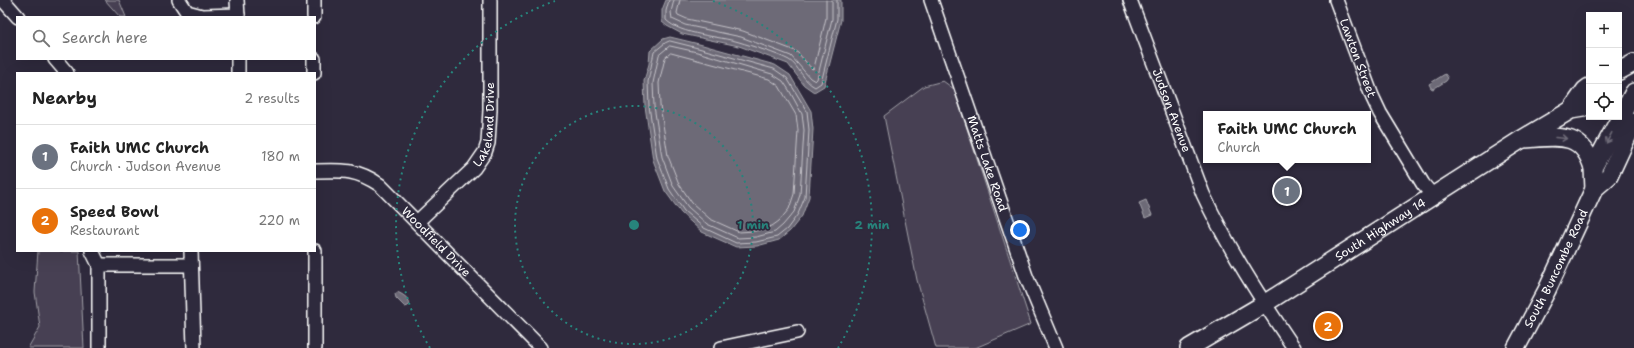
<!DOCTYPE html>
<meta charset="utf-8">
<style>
body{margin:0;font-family:"Shantell Sans",sans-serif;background:#f6f6f6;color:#222}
.controls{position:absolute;right:12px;top:12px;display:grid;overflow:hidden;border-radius:0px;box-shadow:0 4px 16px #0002}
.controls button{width:36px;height:36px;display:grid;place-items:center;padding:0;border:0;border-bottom:1px solid #e0e0e0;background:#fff;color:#222;font:20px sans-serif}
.you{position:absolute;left:1020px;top:230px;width:14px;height:14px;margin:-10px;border:3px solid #fff;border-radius:50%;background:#1a73e8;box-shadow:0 0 0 6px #1a73e833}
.badge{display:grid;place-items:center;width:26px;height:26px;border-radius:50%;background:#d93025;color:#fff;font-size:13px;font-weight:700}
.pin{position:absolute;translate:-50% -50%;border:2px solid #fff;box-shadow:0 1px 4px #0006}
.popup{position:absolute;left:1203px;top:111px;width:168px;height:52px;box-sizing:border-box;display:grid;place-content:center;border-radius:0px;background:#fff;filter:drop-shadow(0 1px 3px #0005);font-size:13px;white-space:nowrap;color:#767676}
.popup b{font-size:15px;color:#222}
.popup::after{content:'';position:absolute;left:50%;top:100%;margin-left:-8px;border:8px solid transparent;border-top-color:#fff}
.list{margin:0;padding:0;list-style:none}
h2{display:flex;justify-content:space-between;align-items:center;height:52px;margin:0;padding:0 16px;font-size:17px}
h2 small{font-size:13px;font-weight:400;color:#767676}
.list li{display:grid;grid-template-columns:26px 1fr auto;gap:12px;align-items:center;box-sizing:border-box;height:64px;padding:0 16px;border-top:1px solid #e0e0e0}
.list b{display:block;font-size:15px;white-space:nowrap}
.list p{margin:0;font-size:13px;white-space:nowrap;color:#767676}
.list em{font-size:13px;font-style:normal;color:#767676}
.icon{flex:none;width:22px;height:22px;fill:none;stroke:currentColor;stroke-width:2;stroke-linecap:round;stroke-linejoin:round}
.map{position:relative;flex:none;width:1634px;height:348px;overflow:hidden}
.search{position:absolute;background:#fff;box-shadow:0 4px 16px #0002;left:16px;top:16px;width:300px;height:44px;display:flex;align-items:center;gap:10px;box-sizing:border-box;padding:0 14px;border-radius:0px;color:#767676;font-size:15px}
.panel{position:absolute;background:#fff;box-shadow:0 4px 16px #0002;left:16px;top:72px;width:300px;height:180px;border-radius:0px}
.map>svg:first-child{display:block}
</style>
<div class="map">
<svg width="1634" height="348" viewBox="0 0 1634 348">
<rect width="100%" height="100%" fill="#2f2a3d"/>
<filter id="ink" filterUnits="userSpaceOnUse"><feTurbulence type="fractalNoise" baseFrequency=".025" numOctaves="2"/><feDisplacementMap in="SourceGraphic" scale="8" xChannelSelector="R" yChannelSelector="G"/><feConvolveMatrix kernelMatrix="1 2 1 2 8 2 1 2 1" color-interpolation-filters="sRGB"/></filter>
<g filter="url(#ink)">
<g fill="#464152" stroke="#a2a0a8">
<path d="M105,0h14l7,17h-6z"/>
<path d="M943,81l11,8 77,235 -56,24h-39l-19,-68 -33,-164 40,-30z"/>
<path d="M38,251h41l5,97h-56l12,-21 -5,-35z"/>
</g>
<g fill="#6d6a77" stroke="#a7a6ad">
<path d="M666,0h175v20l-17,66 -10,6 -10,-7 -16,-21 -49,-18 -57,-12 -15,-8 -5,-4v-12z"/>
<path d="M670,37l29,7 76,21 15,10 21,36 2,18 -4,68 -7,19 -12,15 -11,9 -22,6 -21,1 -34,-15 -21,-19 -16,-22 -12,-31 -8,-54 -1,-25 5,-17 1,-13 13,-12z"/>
<path d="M1445,74l3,4 -2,3 -13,8 -2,-1 -2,-4z"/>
<path d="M1146,200l6,15 -7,3 -6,-15z"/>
<path d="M397,292c5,2 12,6 13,12l-2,2 -3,1 -9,-9 -1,-4z"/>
</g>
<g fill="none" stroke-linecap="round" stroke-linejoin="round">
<g stroke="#c5c3c9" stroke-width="1">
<path d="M669,0l-3,11v9c15,15 53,16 73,22 13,4 39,12 50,18 10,6 14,21 26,27l6,-4 16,-64v-19"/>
<path d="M674,0l-3,12 1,7 13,6 56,12 50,19 19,22 5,3 2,-2 15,-60v-19"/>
<path d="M680,0l-3,13 1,2 9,4 56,12 50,19 5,3 14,16 2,-1 12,-50v-18"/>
<path d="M670,41l28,7 76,21 13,9 20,33 2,19 -4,67 -7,17 -11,15 -10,8 -21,5 -20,1 -32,-15 -20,-17 -15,-22 -12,-31 -8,-52 -1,-24 6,-30 11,-9z"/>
<path d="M670,46l27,6 75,22 11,7 6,9 13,24 2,16 -4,65 -6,17 -11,13 -8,7 -19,5 -18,1 -31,-14 -19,-17 -15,-21 -11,-29 -8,-51 -1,-23 6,-28z"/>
<path d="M671,53l98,26 10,7 17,29 2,15 -4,64 -5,15 -10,12 -7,5 -17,5 -16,1 -29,-13 -18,-16 -13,-19 -11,-28 -8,-51 -1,-22 6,-25z"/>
</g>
<defs>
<g id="minor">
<path d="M3,0l15,17"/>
<path d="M179,0l8,12 15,4 36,-1"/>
<path d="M237,0l1,17"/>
<path id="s1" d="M931,0l95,276 30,72"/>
<path id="s2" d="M1130,0l73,194c25,54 58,105 91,154"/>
<path id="s3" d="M1336,0l36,96 8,17 43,71 10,12"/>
<path d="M314,17v-17"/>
<path d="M55,59l12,14"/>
<path d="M238,73v-14"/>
<path d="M314,73v-14"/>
<path id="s4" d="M315,171c27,-1 42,-2 65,14l161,163"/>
<path id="s5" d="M417,222l57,-54 11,-16 3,-9 2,-33v-110"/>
<path d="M92,251l7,14"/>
<path d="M191,251l3,97"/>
<path d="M315,251v97"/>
<path d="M99,348v-83h92"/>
<path d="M721,348l76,-16"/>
</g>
<g id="major">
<path d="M1619,71l15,-8"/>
<path d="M1571,110l14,-20 4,-3"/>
<path d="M1524,139c32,-2 58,-9 69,29"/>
<path d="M1594,189l-1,-21 41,-76"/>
<path id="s6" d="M1189,348l75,-44 258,-165 49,-29 18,-3"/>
<path id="s7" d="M1516,348l31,-58 47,-101 15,-13 25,-54"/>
</g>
</defs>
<use href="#minor" stroke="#fff" stroke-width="16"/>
<use href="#major" stroke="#fff" stroke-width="20"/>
<use href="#minor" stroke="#2f2a3d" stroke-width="13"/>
<use href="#major" stroke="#2f2a3d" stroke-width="17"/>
</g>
<defs><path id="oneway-shaft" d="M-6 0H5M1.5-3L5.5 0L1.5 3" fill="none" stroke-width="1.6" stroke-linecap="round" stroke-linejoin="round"/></defs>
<g stroke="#6d6a77">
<use href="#oneway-shaft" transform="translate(1561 138) rotate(5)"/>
<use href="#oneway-shaft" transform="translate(1609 138) rotate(118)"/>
</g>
</g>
<g fill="none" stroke="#27847c" stroke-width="2" stroke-dasharray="2 4">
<circle cx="634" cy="225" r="119"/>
<path d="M430 348A238 238 0 0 1 555 1M713 1A238 238 0 0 1 838 348"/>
</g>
<g text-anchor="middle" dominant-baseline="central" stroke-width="3.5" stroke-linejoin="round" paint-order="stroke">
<g font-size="12" fill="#fff" stroke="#2f2a3d">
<text stroke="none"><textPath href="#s3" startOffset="62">Lawton Street</textPath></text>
<text stroke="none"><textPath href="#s2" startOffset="118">Judson Avenue</textPath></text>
<text stroke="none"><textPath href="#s5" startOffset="125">Lakeland Drive</textPath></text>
<text stroke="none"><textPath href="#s1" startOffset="173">Matts Lake Road</textPath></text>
<text stroke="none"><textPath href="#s6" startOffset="225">South Highway 14</textPath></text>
<text stroke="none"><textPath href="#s4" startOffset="148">Woodfield Drive</textPath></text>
<text stroke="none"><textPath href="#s7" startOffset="89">South Buncombe Road</textPath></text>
</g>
</g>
<circle cx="634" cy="225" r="6" fill="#27847c" stroke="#2f2a3d" stroke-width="2"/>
<g font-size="12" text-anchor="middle" font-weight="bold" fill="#27847c" stroke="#2f2a3d" stroke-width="3.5" stroke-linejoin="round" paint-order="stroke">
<text x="753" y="229">1 min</text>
<text x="872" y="229">2 min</text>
</g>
</svg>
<div class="controls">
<button>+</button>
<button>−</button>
<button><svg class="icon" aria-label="locate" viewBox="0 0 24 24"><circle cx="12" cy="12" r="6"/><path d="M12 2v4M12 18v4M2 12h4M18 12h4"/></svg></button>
</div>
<div class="you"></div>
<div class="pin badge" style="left:1287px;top:191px;background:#6b7280">1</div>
<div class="popup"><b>Faith UMC Church</b>Church</div>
<div class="pin badge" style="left:1328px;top:326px;background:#e8710a">2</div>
<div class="search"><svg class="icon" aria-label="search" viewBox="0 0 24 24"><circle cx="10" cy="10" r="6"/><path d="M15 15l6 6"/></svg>Search here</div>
<section class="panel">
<h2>Nearby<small>2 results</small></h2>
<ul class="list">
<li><span class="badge" style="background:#6b7280">1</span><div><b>Faith UMC Church</b><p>Church · Judson Avenue</p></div><em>180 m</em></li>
<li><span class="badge" style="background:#e8710a">2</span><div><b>Speed Bowl</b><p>Restaurant</p></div><em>220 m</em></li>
</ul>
</section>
</div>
